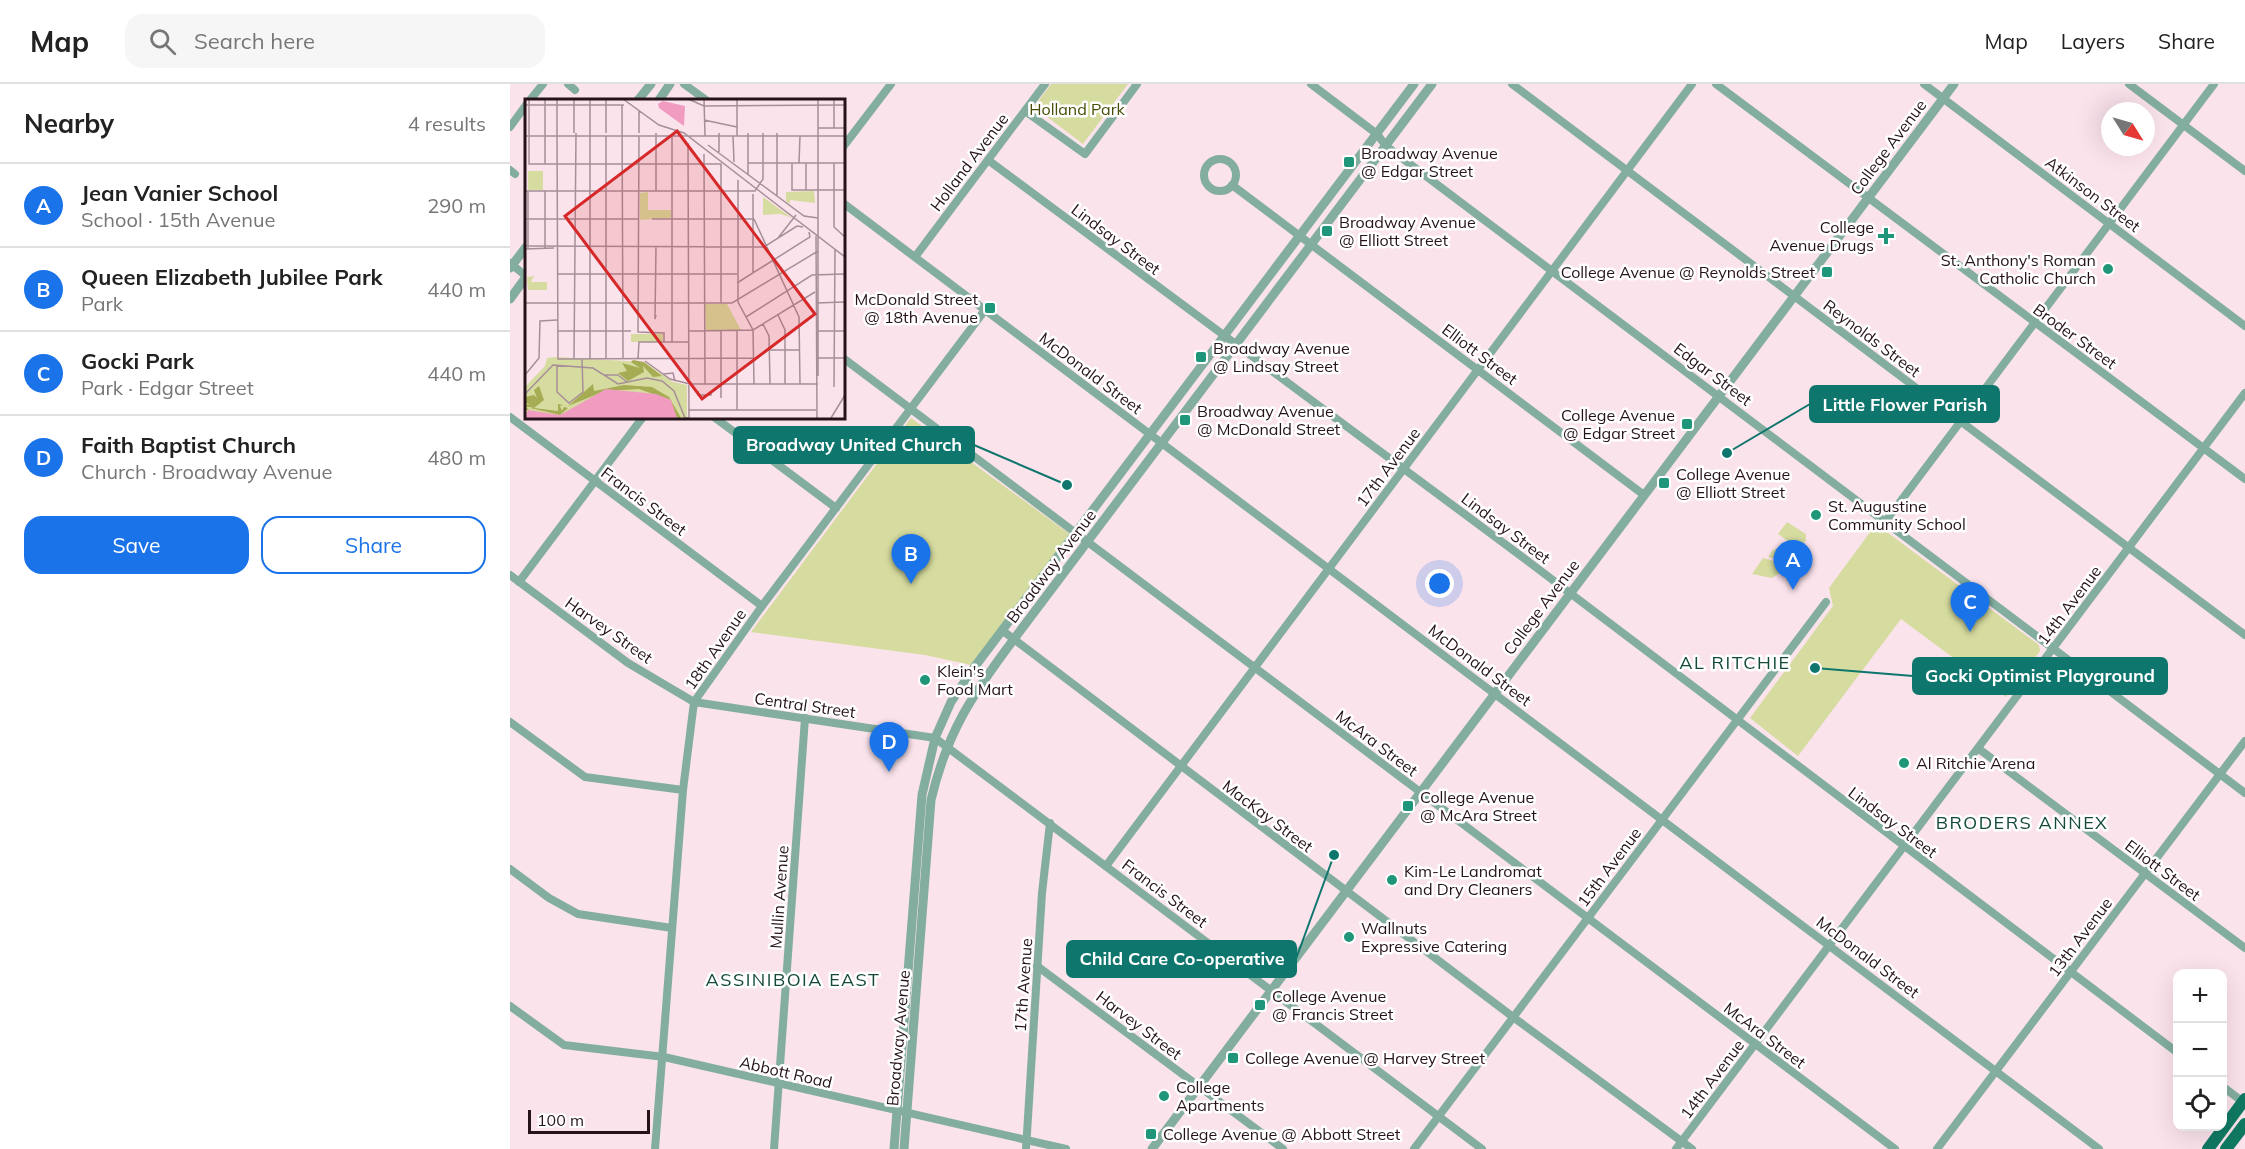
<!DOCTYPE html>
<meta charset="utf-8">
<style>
body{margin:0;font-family:Mulish,sans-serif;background:#f6f6f6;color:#222}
.controls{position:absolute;right:18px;bottom:18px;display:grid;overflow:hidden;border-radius:12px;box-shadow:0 6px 24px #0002}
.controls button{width:54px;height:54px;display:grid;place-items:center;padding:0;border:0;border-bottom:2px solid #e0e0e0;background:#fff;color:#222;font:30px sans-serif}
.compass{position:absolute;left:1591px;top:18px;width:54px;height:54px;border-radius:50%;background:#fff;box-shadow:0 6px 24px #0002;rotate:127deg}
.scale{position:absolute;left:18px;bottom:15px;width:122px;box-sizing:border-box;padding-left:6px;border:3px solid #26121b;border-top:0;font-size:16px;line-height:21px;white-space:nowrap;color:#26121b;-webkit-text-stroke:4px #fff;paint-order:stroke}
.you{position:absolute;left:930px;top:500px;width:21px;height:21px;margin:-15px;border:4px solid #fff;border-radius:50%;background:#1a73e8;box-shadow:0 0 0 9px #1a73e833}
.badge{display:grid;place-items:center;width:39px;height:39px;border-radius:50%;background:#1a73e8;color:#fff;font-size:20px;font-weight:700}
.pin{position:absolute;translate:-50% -50px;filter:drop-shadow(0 2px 3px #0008)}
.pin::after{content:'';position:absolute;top:32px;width:21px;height:18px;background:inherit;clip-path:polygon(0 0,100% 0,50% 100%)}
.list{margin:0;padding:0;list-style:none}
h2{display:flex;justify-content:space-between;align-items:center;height:78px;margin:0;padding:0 24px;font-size:26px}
h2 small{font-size:20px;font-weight:400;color:#767676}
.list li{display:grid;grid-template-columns:39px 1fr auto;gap:18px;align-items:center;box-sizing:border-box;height:84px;padding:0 24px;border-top:2px solid #e0e0e0}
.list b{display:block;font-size:22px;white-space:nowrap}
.list p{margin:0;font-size:20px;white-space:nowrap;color:#767676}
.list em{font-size:20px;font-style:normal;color:#767676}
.actions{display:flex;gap:12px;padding:18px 24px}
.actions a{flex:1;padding:14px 0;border:2px solid #1a73e8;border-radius:18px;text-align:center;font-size:21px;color:#1a73e8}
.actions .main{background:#1a73e8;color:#fff}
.icon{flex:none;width:33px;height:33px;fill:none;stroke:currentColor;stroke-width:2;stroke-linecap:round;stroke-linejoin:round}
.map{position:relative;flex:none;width:1735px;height:1065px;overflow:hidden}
header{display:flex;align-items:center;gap:36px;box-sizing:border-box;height:84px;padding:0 30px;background:#fff;border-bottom:2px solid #e0e0e0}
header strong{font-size:28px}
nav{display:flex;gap:33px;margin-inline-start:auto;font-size:21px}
.search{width:420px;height:54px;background:#f6f6f6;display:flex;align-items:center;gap:15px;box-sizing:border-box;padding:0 21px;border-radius:18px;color:#767676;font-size:22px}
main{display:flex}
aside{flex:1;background:#fff}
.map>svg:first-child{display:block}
</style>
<header>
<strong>Map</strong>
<div class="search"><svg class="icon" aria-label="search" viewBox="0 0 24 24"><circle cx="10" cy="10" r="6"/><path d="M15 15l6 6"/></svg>Search here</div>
<nav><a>Map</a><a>Layers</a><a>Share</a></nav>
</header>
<main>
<aside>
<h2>Nearby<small>4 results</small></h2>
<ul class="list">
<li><span class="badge">A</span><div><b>Jean Vanier School</b><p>School · 15th Avenue</p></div><em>290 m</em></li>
<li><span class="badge">B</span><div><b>Queen Elizabeth Jubilee Park</b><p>Park</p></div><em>440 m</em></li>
<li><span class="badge">C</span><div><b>Gocki Park</b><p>Park · Edgar Street</p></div><em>440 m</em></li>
<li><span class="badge">D</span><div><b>Faith Baptist Church</b><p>Church · Broadway Avenue</p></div><em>480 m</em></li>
</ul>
<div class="actions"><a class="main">Save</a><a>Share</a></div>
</aside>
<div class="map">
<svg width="1735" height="1065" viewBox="0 0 1735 1065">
<rect width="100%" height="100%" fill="#fbe3ec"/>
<g fill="#d6dc9f">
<path d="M541,0h77l-45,60 -49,-37z"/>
<path d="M401,334l160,117 -100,130 -46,-10 -174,-23z"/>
<path d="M1277,438l19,12v6l-7,9 -21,-15z"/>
<path d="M1366,440l163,121 1,6 -34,46 -105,-78 -103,137 -48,-38 83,-112 -4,-18z"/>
<path d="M1278,460l7,5 -3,14 -24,-6 5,-7z"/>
<path d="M1253,474l19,5 -1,9 -9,6 -20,-4z"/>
</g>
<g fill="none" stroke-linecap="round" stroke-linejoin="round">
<g stroke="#83ae9f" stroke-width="8">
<path d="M58,0l7,6"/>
<path d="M174,0l22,16"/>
<path d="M801,0l66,50 9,12 859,647"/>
<path d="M1002,0l733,551"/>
<path d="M1206,0l529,395"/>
<path d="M1414,0l321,242"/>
<path d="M1619,0l116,87"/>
<path d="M20,16l13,-16"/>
<path d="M515,27l60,43 52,-70"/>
<path d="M0,43l16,-22"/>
<path d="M333,63l48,-63"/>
<circle cx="710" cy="91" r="16"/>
<path d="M478,76l533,396 657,497"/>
<path d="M0,86l5,4"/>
<path d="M722,101l412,310"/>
<path d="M333,119l1256,946"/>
<path d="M405,173l130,-173"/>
<path d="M0,179l16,13"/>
<path d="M333,274l1052,791"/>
<path d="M0,333l252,189"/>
<path d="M204,333l122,91"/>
<path d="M1375,438l329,-438"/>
<path d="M0,491l118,88 66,39 241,36 547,411"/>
<path d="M9,498l124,-165"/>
<path d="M493,547l510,386 179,132"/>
<path d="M0,638l75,55 98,13"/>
<path d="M1469,665l266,199"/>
<path d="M596,782l586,-782"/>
<path d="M0,785l39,29 29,16 94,14"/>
<path d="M527,882l246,183"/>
<path d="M0,922l54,39 100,12 402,92"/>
<path d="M1712,1002l21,16"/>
<path d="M145,1065l28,-359 11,-88 68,-96 223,-296"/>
<path d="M264,1065l31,-431"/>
<path d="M516,1065l16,-256 8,-70"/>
<path d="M904,1065l412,-547"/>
<path d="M1166,1065l569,-756"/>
<path d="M1427,1065l308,-408"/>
</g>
<g stroke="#83ae9f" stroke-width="9">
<path d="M128,16l13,-16"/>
<path d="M149,16l11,-16"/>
<path d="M0,184l16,-21"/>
<path d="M0,215l16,-22"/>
<path d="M384,1065l28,-354 13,-57 16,-36 22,-33 441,-585"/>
<path d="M394,1065l27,-349c16,-68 41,-105 83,-161l418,-555"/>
<path d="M642,1065l802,-1065"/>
</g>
<g stroke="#107962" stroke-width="12">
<path d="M1698,1065l37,-50"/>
<path d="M1716,1065l19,-25"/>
</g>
</g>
<g fill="#1f9579" stroke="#fff" stroke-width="2">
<rect x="833" y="72" width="12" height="12" rx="3"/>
<rect x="811" y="141" width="12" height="12" rx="3"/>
<path d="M1373 143h6v6h6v6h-6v6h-6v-6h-6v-6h6z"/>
<circle cx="1598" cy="185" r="6"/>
<rect x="1311" y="182" width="12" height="12" rx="3"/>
<rect x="474" y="218" width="12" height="12" rx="3"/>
<rect x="685" y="267" width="12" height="12" rx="3"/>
<rect x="669" y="330" width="12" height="12" rx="3"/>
<rect x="1171" y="334" width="12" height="12" rx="3"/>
<rect x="1148" y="393" width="12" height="12" rx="3"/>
<circle cx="1306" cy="431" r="6"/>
<circle cx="415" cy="596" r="6"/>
<circle cx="1394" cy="679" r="6"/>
<rect x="892" y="716" width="12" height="12" rx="3"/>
<circle cx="882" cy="796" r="6"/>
<circle cx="839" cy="853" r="6"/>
<rect x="744" y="915" width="12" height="12" rx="3"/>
<rect x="717" y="968" width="12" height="12" rx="3"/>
<circle cx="654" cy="1012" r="6"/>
<rect x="635" y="1044" width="12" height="12" rx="3"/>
</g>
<g text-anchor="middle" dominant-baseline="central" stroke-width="5" stroke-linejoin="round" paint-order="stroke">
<g font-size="16" fill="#494c06" stroke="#fff">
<text x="567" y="25">Holland Park</text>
</g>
<g font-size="16" fill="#26121b" stroke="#fff">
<text transform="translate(1378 63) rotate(-53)">College Avenue</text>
<text transform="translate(459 78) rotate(-53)">Holland Avenue</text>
<text transform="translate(1583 110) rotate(37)">Atkinson Street</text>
<text transform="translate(606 155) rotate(37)">Lindsay Street</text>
<text transform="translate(1565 252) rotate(36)">Broder Street</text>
<text transform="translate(1362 254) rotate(37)">Reynolds Street</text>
<text transform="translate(970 270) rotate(37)">Elliott Street</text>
<text transform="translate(581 289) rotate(37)">McDonald Street</text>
<text transform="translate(1203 290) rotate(37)">Edgar Street</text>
<text transform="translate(878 383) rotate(-53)">17th Avenue</text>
<text transform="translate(134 417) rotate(37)">Francis Street</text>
<text transform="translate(996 444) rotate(37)">Lindsay Street</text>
<text transform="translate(541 482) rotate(-53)">Broadway Avenue</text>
<text transform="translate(1559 521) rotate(-53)">14th Avenue</text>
<text transform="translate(1031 523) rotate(-53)">College Avenue</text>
<text transform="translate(99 546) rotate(35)">Harvey Street</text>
<text transform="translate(205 565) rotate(-55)">18th Avenue</text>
<text transform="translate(970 581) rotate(37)">McDonald Street</text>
<text transform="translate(295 621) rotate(8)">Central Street</text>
<text transform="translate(867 659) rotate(37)">McAra Street</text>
<text transform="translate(758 732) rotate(37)">MacKay Street</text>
<text transform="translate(1383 738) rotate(37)">Lindsay Street</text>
<text transform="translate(1099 783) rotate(-53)">15th Avenue</text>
<text transform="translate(1653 786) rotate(37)">Elliott Street</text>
<text transform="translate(655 809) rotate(37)">Francis Street</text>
<text transform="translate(269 813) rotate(-86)">Mullin Avenue</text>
<text transform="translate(1570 853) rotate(-53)">13th Avenue</text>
<text transform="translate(1358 873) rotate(37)">McDonald Street</text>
<text transform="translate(513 901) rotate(-86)">17th Avenue</text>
<text transform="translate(629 941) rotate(37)">Harvey Street</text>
<text transform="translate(1255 951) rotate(37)">McAra Street</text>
<text transform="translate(388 954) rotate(-85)">Broadway Avenue</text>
<text transform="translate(276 988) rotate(13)">Abbott Road</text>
<text transform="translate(1202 995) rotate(-53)">14th Avenue</text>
</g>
<g font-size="16" fill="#26121b" stroke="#fff" text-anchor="start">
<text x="851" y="69">Broadway Avenue<tspan x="851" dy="18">@ Edgar Street</tspan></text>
<text x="829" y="138">Broadway Avenue<tspan x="829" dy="18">@ Elliott Street</tspan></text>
<text x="1364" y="143" text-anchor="end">College<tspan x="1364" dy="18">Avenue Drugs</tspan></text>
<text x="1586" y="176" text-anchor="end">St. Anthony's Roman<tspan x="1586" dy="18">Catholic Church</tspan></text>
<text x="1305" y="188" text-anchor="end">College Avenue @ Reynolds Street</text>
<text x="468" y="215" text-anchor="end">McDonald Street<tspan x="468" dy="18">@ 18th Avenue</tspan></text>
<text x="703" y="264">Broadway Avenue<tspan x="703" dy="18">@ Lindsay Street</tspan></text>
<text x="687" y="327">Broadway Avenue<tspan x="687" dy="18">@ McDonald Street</tspan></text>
<text x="1165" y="331" text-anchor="end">College Avenue<tspan x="1165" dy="18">@ Edgar Street</tspan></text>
<text x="1166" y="390">College Avenue<tspan x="1166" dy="18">@ Elliott Street</tspan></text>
<text x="1318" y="422">St. Augustine<tspan x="1318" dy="18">Community School</tspan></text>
<text x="427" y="587">Klein's<tspan x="427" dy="18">Food Mart</tspan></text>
<text x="1406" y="679">Al Ritchie Arena</text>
<text x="910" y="713">College Avenue<tspan x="910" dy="18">@ McAra Street</tspan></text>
<text x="894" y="787">Kim-Le Landromat<tspan x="894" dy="18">and Dry Cleaners</tspan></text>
<text x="851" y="844">Wallnuts<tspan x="851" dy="18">Expressive Catering</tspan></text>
<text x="762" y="912">College Avenue<tspan x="762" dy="18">@ Francis Street</tspan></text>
<text x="735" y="974">College Avenue @ Harvey Street</text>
<text x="666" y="1003">College<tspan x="666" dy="18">Apartments</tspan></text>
<text x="653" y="1050">College Avenue @ Abbott Street</text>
</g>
<g font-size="18" letter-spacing="1.5" fill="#15493c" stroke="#fff">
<text x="1225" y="578">AL RITCHIE</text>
<text x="1512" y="738">BRODERS ANNEX</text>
<text x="283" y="895">ASSINIBOIA EAST</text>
</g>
</g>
<g transform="translate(15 15)">
<rect width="320" height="320" fill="#fbe3ec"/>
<path d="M3,72h15v19h-15zM123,93v18h23v8l-31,2v-27zM231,93l36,26 -11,-4 -18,1v-18zM261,93l28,-1 1,12 -25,-3v4l-4,-3zM9,177l-3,6h16v8h-19l-1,-13zM180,205h22l14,26h-35zM106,235h32v8h-32zM31,258l88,5 29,20 14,3v33h-162v-31l20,-21 2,-8z" fill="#d6dc9f"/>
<path d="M108,261l11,2 18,14 -9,1 -10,-11 1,6 -16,9 -10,-8 9,-2 -5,-8 18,5 -9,-6zM68,285l1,7 30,-6 28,2 17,10 12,21h-4l-7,-18 -31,-11 -34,2 -37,15zM14,287l5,14 -10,8 24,3v-7l5,1 -3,1 2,5 2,-4 4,1 -8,7 -30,-7 3,-1h-7l3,3h-4v-5l5,-1 -5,-1v-6l9,-2 3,3 -3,-8z" fill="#a6ac53"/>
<path d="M138,2l22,5 -1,20 -25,-18 -1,-4zM81,290l50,5 15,6 6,18h-152l3,-8 32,5z" fill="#f19bc1"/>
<path fill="none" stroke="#a68f98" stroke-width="1.5" d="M4,0v65h192v139M49,0v34M65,0v260M81,0v34M98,0l36,26 25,8 161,124M163,0l16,7 141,-1M179,0l1,37M212,0v37M309,0v29M0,6h99M97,6l1,254M114,12v22M179,21l33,7M293,29h27M131,34v58M0,37h320M32,37l1,223 196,-1M32,37v-37M81,37v223M114,37l-1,196 26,1v9M147,37v206M208,37l1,26M163,44l1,275M183,46l96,71 14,2M194,53v-19M179,55l1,230M223,64h97M267,64v27h53M274,64l1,-27M281,64v27M309,64v64l11,10M20,65v-65M223,75v-41M213,81v122l15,28 1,54M0,92h230l8,-12v-46M3,92v58M228,95v78M252,96v-62M0,120h114M127,120h102M229,120l45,98 1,67M291,135l1,184M293,137v-137M253,139l18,-23M0,147l239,1 33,-21 6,1M131,148l-1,72 1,-4M0,150l29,-1M20,150v-58M32,175h180M212,184l73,-46 -1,-5M0,204h207l86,-52M291,204l29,-1M253,216l7,15v54M221,218l66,-42 33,-1M238,225l6,12 1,48M32,232h74M163,232l65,-1 62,-38M212,232v79M291,232h29M245,251h30M291,259h29M49,260l2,-226M113,260l1,-17h49M120,262l25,18 20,5h128M32,266v27l12,11 14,-11 -1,-33M138,275l10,-1 2,8M0,276l14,-17 1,-37 17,-1M79,276h14l9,7M293,277v-140M309,288l1,-137M173,292v4h13v-4M0,295l28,-29 40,3 25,16 29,-6 15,3 12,10 11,27h4M196,299v-67M163,311h128M306,319l14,-23"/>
<path fill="#d62828" fill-opacity="0.15" stroke="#d62828" stroke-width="3" d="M152,32l138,183 -113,85 -137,-183z"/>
<rect width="320" height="320" fill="none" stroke="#26121b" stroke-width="3"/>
</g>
<path fill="none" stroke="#0f766e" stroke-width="2" d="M1217 369L1300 320M557 401L464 361M1305 584L1403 592M824 771L786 875"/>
<g fill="#0f766e" stroke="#fff" stroke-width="2">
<circle cx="1217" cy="369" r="6"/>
<circle cx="557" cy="401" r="6"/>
<circle cx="1305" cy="584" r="6"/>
<circle cx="824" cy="771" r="6"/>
</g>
<g fill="#0f766e" stroke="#0f766e" stroke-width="2">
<rect x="1300" y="302" width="189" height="36" rx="6"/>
<rect x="224" y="343" width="240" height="36" rx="6"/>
<rect x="1403" y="574" width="254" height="36" rx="6"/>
<rect x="557" y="857" width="229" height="36" rx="6"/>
</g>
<g font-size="18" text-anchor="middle" font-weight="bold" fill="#fff">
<text x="1395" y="327">Little Flower Parish</text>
<text x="344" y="367">Broadway United Church</text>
<text x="1530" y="598">Gocki Optimist Playground</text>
<text x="672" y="881">Child Care Co-operative</text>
</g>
</svg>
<div class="controls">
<button>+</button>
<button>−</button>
<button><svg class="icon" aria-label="locate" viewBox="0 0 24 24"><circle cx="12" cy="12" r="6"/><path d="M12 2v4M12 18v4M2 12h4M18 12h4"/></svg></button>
</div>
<svg class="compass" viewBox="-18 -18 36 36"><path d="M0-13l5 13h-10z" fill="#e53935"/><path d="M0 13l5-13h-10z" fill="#767676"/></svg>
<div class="scale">100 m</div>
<div class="you"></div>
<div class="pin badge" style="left:1283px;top:506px">A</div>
<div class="pin badge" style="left:401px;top:500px">B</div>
<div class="pin badge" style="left:1460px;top:548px">C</div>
<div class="pin badge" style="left:379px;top:688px">D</div>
</div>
</main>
